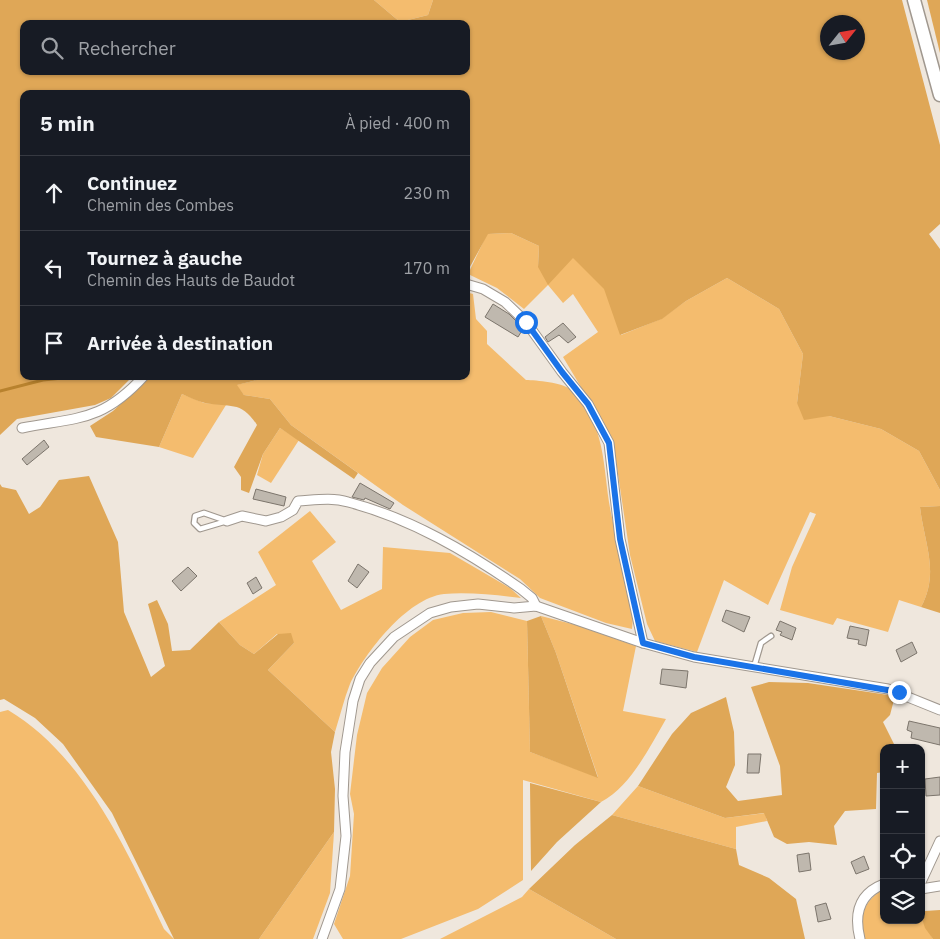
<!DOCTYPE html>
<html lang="fr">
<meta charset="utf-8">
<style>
body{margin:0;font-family:"IBM Plex Sans",sans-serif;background:#242831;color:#f1f3f6}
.controls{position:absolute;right:15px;bottom:15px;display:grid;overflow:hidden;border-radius:10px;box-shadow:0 1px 4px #0004}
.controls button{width:45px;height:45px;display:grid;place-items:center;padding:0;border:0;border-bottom:1px solid #363941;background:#171b24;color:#f1f3f6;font:25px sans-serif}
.compass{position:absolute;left:820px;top:15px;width:45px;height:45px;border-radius:50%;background:#171b24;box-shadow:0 1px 4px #0004;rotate:59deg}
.stop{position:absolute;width:15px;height:15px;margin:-11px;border:4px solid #1a73e8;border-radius:50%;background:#fff}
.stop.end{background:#1a73e8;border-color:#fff;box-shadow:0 1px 5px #0008}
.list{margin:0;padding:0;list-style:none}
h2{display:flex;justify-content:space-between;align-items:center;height:65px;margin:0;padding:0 20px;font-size:21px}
h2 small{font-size:16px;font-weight:400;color:#9ea1a6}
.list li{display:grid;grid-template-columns:32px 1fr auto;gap:15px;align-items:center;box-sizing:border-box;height:75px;padding:0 20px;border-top:1px solid #363941}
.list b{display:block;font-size:19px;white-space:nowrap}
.list p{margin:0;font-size:16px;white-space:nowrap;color:#9ea1a6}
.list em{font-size:16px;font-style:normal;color:#9ea1a6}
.icon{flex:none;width:28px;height:28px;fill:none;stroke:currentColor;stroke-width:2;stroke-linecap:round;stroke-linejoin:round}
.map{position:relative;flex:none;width:940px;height:939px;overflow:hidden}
.search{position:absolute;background:#171b24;box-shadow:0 1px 4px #0004;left:20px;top:20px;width:450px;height:55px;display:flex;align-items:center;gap:12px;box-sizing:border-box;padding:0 18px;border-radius:10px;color:#9ea1a6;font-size:19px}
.panel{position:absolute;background:#171b24;box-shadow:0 1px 4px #0004;left:20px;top:90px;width:450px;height:290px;border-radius:10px}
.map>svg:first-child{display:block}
</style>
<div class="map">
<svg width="940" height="939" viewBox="0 0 940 939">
<rect width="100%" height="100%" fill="#efe7dd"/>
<g fill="#f4bc6e">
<path d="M374,0h59l-5,15 -28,7z"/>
<path d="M511,233l28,13 -1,21 35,-10 32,32 16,46 40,-16 25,-18 41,-23 52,31 24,45 -6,49 32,13 52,13 38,22 21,39v16l-20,1c4,36 20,65 1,100l-22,-7 -11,32 -51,-14 -4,7 -53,-15 12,-43 24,-53 -6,-2 -42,93 -44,-25 -27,72 -42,-11 -8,-17 -17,-69 -16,-108 -8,-18 -43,-72 35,-25 -25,-38 -10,9 -15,-18 -24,24 -27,-21 -29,-14 19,-40z"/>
<path d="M466,292l7,2 3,25 11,12v13l39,36c10,0 37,3 44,9 38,36 32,79 41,124 7,35 15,70 22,105l-1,11 -26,-6 -66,-25 -20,-19 -117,-74 -112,-80 -21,-26 -26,-4 -8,-10 37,-9h193z"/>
<path d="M182,394l22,9 22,2 -33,53 -34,-11z"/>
<path d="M280,428l19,12 -28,43 -14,-8 6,-21z"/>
<path d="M310,511l26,31 -24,19 29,49 41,-21 1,-42 67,6 60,35 11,10c-25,-3 -52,-6 -77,-4 -37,4 -79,59 -94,90 -6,15 -10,32 -15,48l-67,-62 26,-27 -17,-9 -23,20 -14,-9 -21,-23 57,-37 -18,-33z"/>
<path d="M491,612l36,9 3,131 68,25 -42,-124 -15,-37 35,9 60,21 -13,65 43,8c-17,29 -35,67 -65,83l-78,-22v100l-45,29 -77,30h-58l-9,-15 16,-48 4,-62 -4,-20 7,-59 10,-42 15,-25 28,-31 23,-17 30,-7z"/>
<path d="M8,710c76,45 120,142 156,219l10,10h-174v-227z"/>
<path d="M638,786l87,32 40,-5 2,8 -31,6v22l-124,-34z"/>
<path d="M334,832l-4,61 -17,46h-54z"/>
<path d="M529,889l87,50h-176l82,-42z"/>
<path d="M884,889v31h37v-2l12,21h-68c-7,-21 -2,-38 19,-50z"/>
</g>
<g fill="#dfa757" fill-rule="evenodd">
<path d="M0,0h374l26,22 28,-7 5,-15h469l38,145v79l-11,10 11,15v241l-21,-39 -38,-22 -52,-13 -25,4 -7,-17 6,-49 -24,-45 -52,-31 -41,23 -24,18 -42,16 -16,-46 -31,-31 -25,27 -10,-18 1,-21 -28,-13 -23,1 -22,40v-180h-442v282h109l-22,22 -16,7 -78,14 -17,16zM828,22h30v30h-30zM24,24h442v47h-442z"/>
<path d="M927,0h13v53z"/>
<path d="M151,376h122l-36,9 7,10 26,4 21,26 67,48 -4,6 -74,-51 -17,26 -14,39 -8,-3v-13l-7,-10 23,-42c-16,-25 -27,-17 -52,-22 -8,-2 -16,-6 -23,-9l-23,53 -63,-10 -6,-11 23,-15z"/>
<path d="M89,476l29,66 6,70 27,65 14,-11 -17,-62 9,-4 11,24 4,27 18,-1 29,-28 21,23 14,9 24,-20 13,-1 3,10 -26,27 67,62 -4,20 4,37 -1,43 -75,107h-85l-62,-126 -49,-69 -28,-26 -31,-19 -4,1v-216l2,3 14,3 13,24 11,-7 19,-27z"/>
<path d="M940,506v109v-2l-19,-6c19,-35 3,-64 -1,-100z"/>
<path d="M541,616l15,37 42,125 -68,-26 -3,-131z"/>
<path d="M769,682l39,1 87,13 -5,19 -7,7 13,26h-12v24l-7,1 -1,36 -31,2 -11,15 3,19 -28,-3 -22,2 -13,-7 -10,-24 -39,5 -87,-32 34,-52 19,-21 35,-16 8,35 1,33 -9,22 12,14 44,-6 -2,-29 -29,-79z"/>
<path d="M530,783l71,19 -44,40 -26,29z"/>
<path d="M612,815l124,34 3,16 30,13 27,21 9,40h-189l-87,-50 46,-44z"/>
<path d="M940,910v29h-7l-8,-11 -4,-12 4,-5z"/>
</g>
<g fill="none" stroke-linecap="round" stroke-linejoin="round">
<path stroke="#b8822e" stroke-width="3" d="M0,391l43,-11 39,-4"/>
</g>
<g fill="#bfb8ae" stroke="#7c756c">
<path d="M493,304l16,10 12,12 2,3 -5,8 -33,-20z"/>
<path d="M563,323l13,14 -8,6 -9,-8 -11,7 -3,-5z"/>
<path d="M44,440l5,7 -22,18 -5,-6z"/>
<path d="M360,483l34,20 -4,6 -25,-11 -1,2 -12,-3z"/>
<path d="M256,489l30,8 -2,9 -31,-7z"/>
<path d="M358,564l11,8 -12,16 -9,-7z"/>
<path d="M188,567l9,9 -16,15 -9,-10z"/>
<path d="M256,577l6,11 -9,6 -6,-11z"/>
<path d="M726,610l24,7 -6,15 -22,-11z"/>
<path d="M780,621l16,7 -4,12 -12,-5 2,-3 -6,-2z"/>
<path d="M850,626l19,4 -3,16 -8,-2 1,-4 -12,-2z"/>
<path d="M912,642l5,11 -16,9 -5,-12z"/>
<path d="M662,669l26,2 -2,17 -26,-4z"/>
<path d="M909,721l31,7v17l-29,-7 1,-6 -5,-2z"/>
<path d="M748,754h13l-2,19h-12z"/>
<path d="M940,777v18l-14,1 -1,-17z"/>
<path d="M809,853l2,17 -12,2 -2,-17z"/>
<path d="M864,856l5,13 -13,5 -5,-12z"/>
<path d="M826,903l5,16 -13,3 -3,-16z"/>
</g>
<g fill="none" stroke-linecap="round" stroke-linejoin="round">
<defs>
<g id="lane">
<path d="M204,513l23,8 -27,8 -6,-6 1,-7z"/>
<path d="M754,667l7,-24 10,-7"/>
</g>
<g id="street">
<path d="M466,284l17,5 22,13 21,20 36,50 26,32 21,39 11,96 23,104"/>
<path d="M22,428c56,-11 80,-6 122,-52"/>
<path d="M227,521l15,-5 24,5 15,-4 12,-7 5,-9c17,-1 34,-4 50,1 62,16 120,50 173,87l11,9 4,8"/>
<path d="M921,882l19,-41"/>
<path d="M921,889l19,-3"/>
<path d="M322,939l18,-50 6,-53 -3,-40 2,-44 8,-51 7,-22 10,-16 24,-26 36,-24 21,-6 27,-3 36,4 22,-2 107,37 51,14 194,32 52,21"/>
<path d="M860,939c-6,-24 -2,-45 24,-55"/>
</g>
<path id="secondary" d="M914,0l26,95"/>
</defs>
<use href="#lane" stroke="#a0988f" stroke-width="7"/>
<use href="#street" stroke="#a0988f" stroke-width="11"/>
<use href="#secondary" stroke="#a0988f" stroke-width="15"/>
<use href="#lane" stroke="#fff" stroke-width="4.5"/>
<use href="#street" stroke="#fff" stroke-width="9"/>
<use href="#secondary" stroke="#fff" stroke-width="12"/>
</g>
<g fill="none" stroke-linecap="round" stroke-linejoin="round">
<path stroke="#1a73e8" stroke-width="6" d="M526,322l36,50 26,32 21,39 11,96 23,104 51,14 205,35"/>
</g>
</svg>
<div class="controls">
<button>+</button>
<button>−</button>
<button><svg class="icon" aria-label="locate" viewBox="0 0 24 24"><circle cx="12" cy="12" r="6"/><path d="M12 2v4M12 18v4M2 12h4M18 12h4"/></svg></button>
<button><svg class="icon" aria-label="layers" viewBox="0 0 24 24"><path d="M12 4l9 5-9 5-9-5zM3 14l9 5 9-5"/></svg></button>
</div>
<svg class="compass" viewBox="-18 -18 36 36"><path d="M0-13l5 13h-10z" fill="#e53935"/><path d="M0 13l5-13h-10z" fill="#9ea1a6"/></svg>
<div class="stop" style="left:526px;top:322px"></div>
<div class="stop end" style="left:899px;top:692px"></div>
<div class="search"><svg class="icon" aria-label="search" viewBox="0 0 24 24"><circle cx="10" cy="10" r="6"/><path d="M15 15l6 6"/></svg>Rechercher</div>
<section class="panel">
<h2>5 min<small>À pied · 400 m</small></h2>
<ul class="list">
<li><svg class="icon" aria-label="ahead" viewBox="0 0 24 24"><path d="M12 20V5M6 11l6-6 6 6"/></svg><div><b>Continuez</b><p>Chemin des Combes</p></div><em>230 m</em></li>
<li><svg class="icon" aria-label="left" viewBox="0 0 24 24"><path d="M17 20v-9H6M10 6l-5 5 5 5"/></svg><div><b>Tournez à gauche</b><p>Chemin des Hauts de Baudot</p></div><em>170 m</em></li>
<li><svg class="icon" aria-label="arrive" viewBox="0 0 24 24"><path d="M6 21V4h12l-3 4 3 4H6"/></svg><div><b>Arrivée à destination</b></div></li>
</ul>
</section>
</div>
